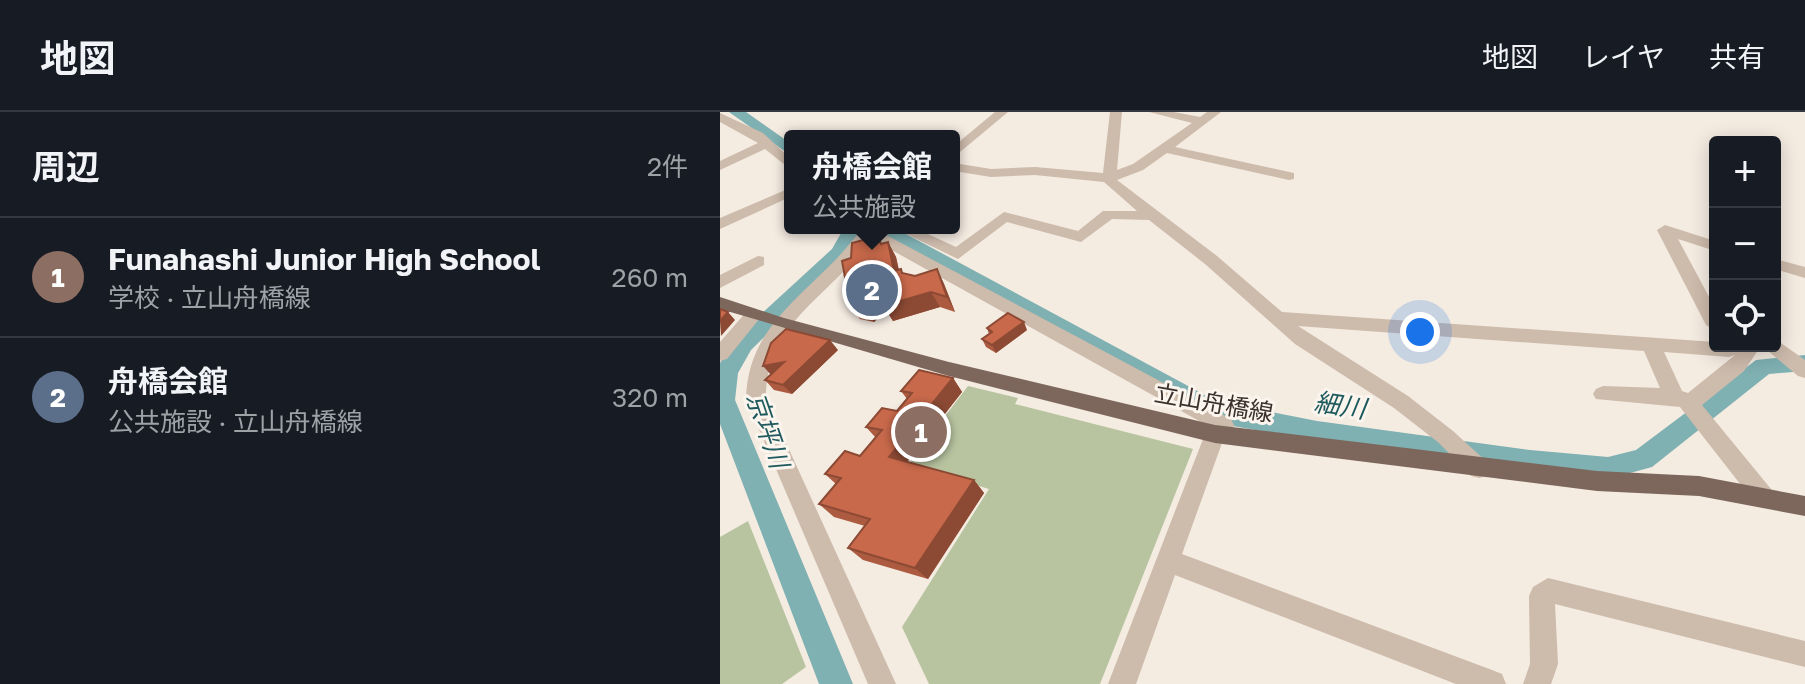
<!DOCTYPE html>
<html lang="ja">
<meta charset="utf-8">
<style>
body{margin:0;font-family:"Golos Text","Noto Sans JP",sans-serif;background:#242831;color:#f1f3f6}
.controls{position:absolute;right:24px;top:24px;display:grid;overflow:hidden;border-radius:8px;box-shadow:0 4px 20px #0003}
.controls button{width:72px;height:72px;display:grid;place-items:center;padding:0;border:0;border-bottom:2px solid #363941;background:#171b24;color:#f1f3f6;font:40px sans-serif}
.you{position:absolute;left:700px;top:220px;width:28px;height:28px;margin:-20px;border:6px solid #fff;border-radius:50%;background:#1a73e8;box-shadow:0 0 0 12px #1a73e833}
.badge{display:grid;place-items:center;width:52px;height:52px;border-radius:50%;background:#b45309;color:#fff;font-size:26px;font-weight:700}
.pin{position:absolute;translate:-50% -50%;border:4px solid #fff;box-shadow:0 2px 8px #0006}
.popup{position:absolute;left:64px;top:18px;width:176px;height:104px;box-sizing:border-box;display:grid;place-content:center;border-radius:8px;background:#171b24;filter:drop-shadow(0 2px 6px #0005);font-size:26px;white-space:nowrap;color:#9ea1a6}
.popup b{font-size:30px;color:#f1f3f6}
.popup::after{content:'';position:absolute;left:50%;top:100%;margin-left:-16px;border:16px solid transparent;border-top-color:#171b24}
.list{margin:0;padding:0;list-style:none}
h2{display:flex;justify-content:space-between;align-items:center;height:104px;margin:0;padding:0 32px;font-size:34px}
h2 small{font-size:26px;font-weight:400;color:#9ea1a6}
.list li{display:grid;grid-template-columns:52px 1fr auto;gap:24px;align-items:center;box-sizing:border-box;height:120px;padding:0 32px;border-top:2px solid #363941}
.list b{display:block;font-size:30px;white-space:nowrap}
.list p{margin:0;font-size:26px;white-space:nowrap;color:#9ea1a6}
.list em{font-size:26px;font-style:normal;color:#9ea1a6}
.icon{flex:none;width:44px;height:44px;fill:none;stroke:currentColor;stroke-width:2;stroke-linecap:round;stroke-linejoin:round}
.map{position:relative;flex:none;width:1085px;height:572px;overflow:hidden}
header{display:flex;align-items:center;gap:48px;box-sizing:border-box;height:112px;padding:0 40px;background:#171b24;border-bottom:2px solid #363941}
header strong{font-size:38px}
nav{display:flex;gap:44px;margin-inline-start:auto;font-size:28px}
main{display:flex}
aside{flex:1;background:#171b24}
.map>svg:first-child{display:block}
</style>
<header>
<strong>地図</strong>
<nav><a>地図</a><a>レイヤ</a><a>共有</a></nav>
</header>
<main>
<aside>
<h2>周辺<small>2件</small></h2>
<ul class="list">
<li><span class="badge" style="background:#8d6e63">1</span><div><b>Funahashi Junior High School</b><p>学校 · 立山舟橋線</p></div><em>260 m</em></li>
<li><span class="badge" style="background:#5c6f8a">2</span><div><b>舟橋会館</b><p>公共施設 · 立山舟橋線</p></div><em>320 m</em></li>
</ul>
</aside>
<div class="map">
<svg width="1085" height="572" viewBox="0 0 1085 572">
<rect width="100%" height="100%" fill="#f4ebe1"/>
<g fill="#b8c4a0">
<path d="M248,274l50,12 -3,6 178,45 -93,235h-171l-27,-57 87,-138 -81,-24z"/>
<path d="M28,409l58,146 -24,17h-62v-147z"/>
</g>
<g fill="none" stroke-linecap="round" stroke-linejoin="round">
<g fill="#7fb0b2" fill-rule="evenodd">
<path d="M9,0h17l44,31v12z"/>
<path d="M124,116h18l-15,28 -96,94 -13,23 -3,27 118,284h-34l-99,-260v-61l15,-25 97,-89z"/>
<path d="M152,116h23l321,173 101,20 213,29 78,7 28,-7 120,-90 49,-5v16l-36,3 -117,93 -44,12 -78,-7 -213,-31 -84,-15 -34,-11z"/>
</g>
<g fill="#cdbbac" fill-rule="evenodd">
<path d="M275,0h13l-54,45v-11z"/>
<path d="M390,0h12l-5,58 16,-6 59,-41 -43,-11h25l26,5 7,-5h14l-46,35 119,26v6l-5,1 -122,-27 -24,17 -26,10 100,76 65,56 433,30v4h21l1,6 5,-6h19l-17,25 -42,34 69,84 3,7 -3,7 -8,3 -8,-3 -75,-96 -84,-8 -3,-5 3,-5 7,-3 57,2 -16,-37 -346,-25 110,70 45,35 34,31 3,7 -3,7 -8,2 -8,-2 -32,-33 -45,-35 -99,-64 -90,-80 -56,-44 -37,-1 -31,23 -74,-20 -49,37 -64,-31h21l41,19 48,-35 74,19 25,-20h34l-33,-29 -69,-7 -44,2 -37,-6v-8l37,6 44,-2 68,6zM944,240l65,5 6,-2 -47,38 -6,-2z"/>
<path d="M0,1l43,20 27,25v11l-25,-20 -45,21v-9l38,-18 -38,-21z"/>
<path d="M70,76v9l-70,32v-11z"/>
<path d="M945,113l50,16v10l-37,-12 37,69v23l-9,-6 -49,-95z"/>
<path d="M141,117h14l356,190 3,6 -4,16 -8,2 -40,111 310,116 10,4 4,10h-50l-281,-109 -39,109h-28l97,-250 5,-7 -340,-189c-38,60 -104,81 -104,161l130,285h-28l-122,-285c2,-82 73,-109 115,-170z"/>
<path d="M38,144l6,1v8l-44,23v-13z"/>
<path d="M1055,147l30,8v11l-30,-9z"/>
<path d="M34,196l9,6 -3,4 -33,41 -7,2v-19l28,-32z"/>
<path d="M1055,227l30,21v18l-7,-2 -30,-25 -2,-5h9z"/>
<path d="M828,466l257,63v26l-250,-63 3,60 -7,20h-28l7,-20 -1,-68 4,-9z"/>
</g>
<path fill="#7d675c" fill-rule="evenodd" d="M0,185l64,21 165,44 266,63 382,46 102,5 106,20v20l-106,-20 -102,-5 -382,-48 -266,-67 -229,-67z"/>
</g>
<g fill="#ac5a40">
<path d="M158,124l4,8 6,-2 8,15 3,13 4,4 12,2 22,-7 7,15 11,28 -15,-5 -47,14 -7,-11 -12,12 -14,-3 -10,-14z"/>
<path d="M267,216l40,2 -31,23 -10,-6 -4,-8 7,-5z"/>
<path d="M118,238l-46,44 -18,-4 -9,-10z"/>
<path d="M233,266l9,14 -55,70 67,18 10,13 -56,86 -65,-19 -15,-12 17,-22 -31,-9 -15,-13 17,-20 -11,-10 35,-18 16,-18 -10,-11 31,-16 10,-12 -6,-8z"/>
</g>
<g fill="#8c4a34">
<path d="M168,130l8,15 6,29 -8,-15z"/>
<path d="M217,157l7,15 11,28 -8,-15z"/>
<path d="M161,179l50,1 9,15 -47,14 -7,-11 -12,12 -10,-14z"/>
<path d="M8,200l7,8 -14,16 -1,-15z"/>
<path d="M304,210l3,8 -31,23 -4,-8z"/>
<path d="M110,228l8,10 -46,44 -9,-9z"/>
<path d="M64,250l-12,14 -9,-10z"/>
<path d="M233,266l9,14 -62,79 -11,-14z"/>
<path d="M254,368l10,13 -56,86 -13,-11z"/>
</g>
<g fill="#c8694b" stroke="#8c4a34" stroke-width="2">
<path d="M158,124l3,8 7,-2 6,29 7,-2 1,4 13,3 22,-7 10,28 -16,-5 -48,14 -2,-15 -17,17 -14,-3 -8,-44 9,-3 1,-15z"/>
<path d="M0,197l8,3 -8,9z"/>
<path d="M288,201l16,9 -32,23 -10,-6 10,-7 -5,-4z"/>
<path d="M66,217l44,11 -47,45 -18,-5 19,-18 -21,4 8,-23z"/>
<path d="M199,258l34,8 -64,79 85,23 -59,88 -67,-20 22,-29 -51,-15 22,-26 -16,-4 20,-23 15,5 22,-26 -16,-3 16,-19 15,3 15,-18 -11,-2z"/>
</g>
<g text-anchor="middle" dominant-baseline="central" stroke-width="6" stroke-linejoin="round" paint-order="stroke">
<g font-size="24" fill="#3b302b" stroke="#fbf5ee">
<text transform="translate(494 290) rotate(10)">立山舟橋線</text>
</g>
<g font-size="26" font-style="italic" fill="#1f5a5e" stroke="#fbf5ee">
<text transform="translate(620 293) rotate(8)">細川</text>
<text transform="translate(48 318) rotate(71)">京坪川</text>
</g>
</g>
</svg>
<div class="controls">
<button>+</button>
<button>−</button>
<button><svg class="icon" aria-label="locate" viewBox="0 0 24 24"><circle cx="12" cy="12" r="6"/><path d="M12 2v4M12 18v4M2 12h4M18 12h4"/></svg></button>
</div>
<div class="you"></div>
<div class="pin badge" style="left:201px;top:320px;background:#8d6e63">1</div>
<div class="pin badge" style="left:152px;top:178px;background:#5c6f8a">2</div>
<div class="popup"><b>舟橋会館</b>公共施設</div>
</div>
</main>
